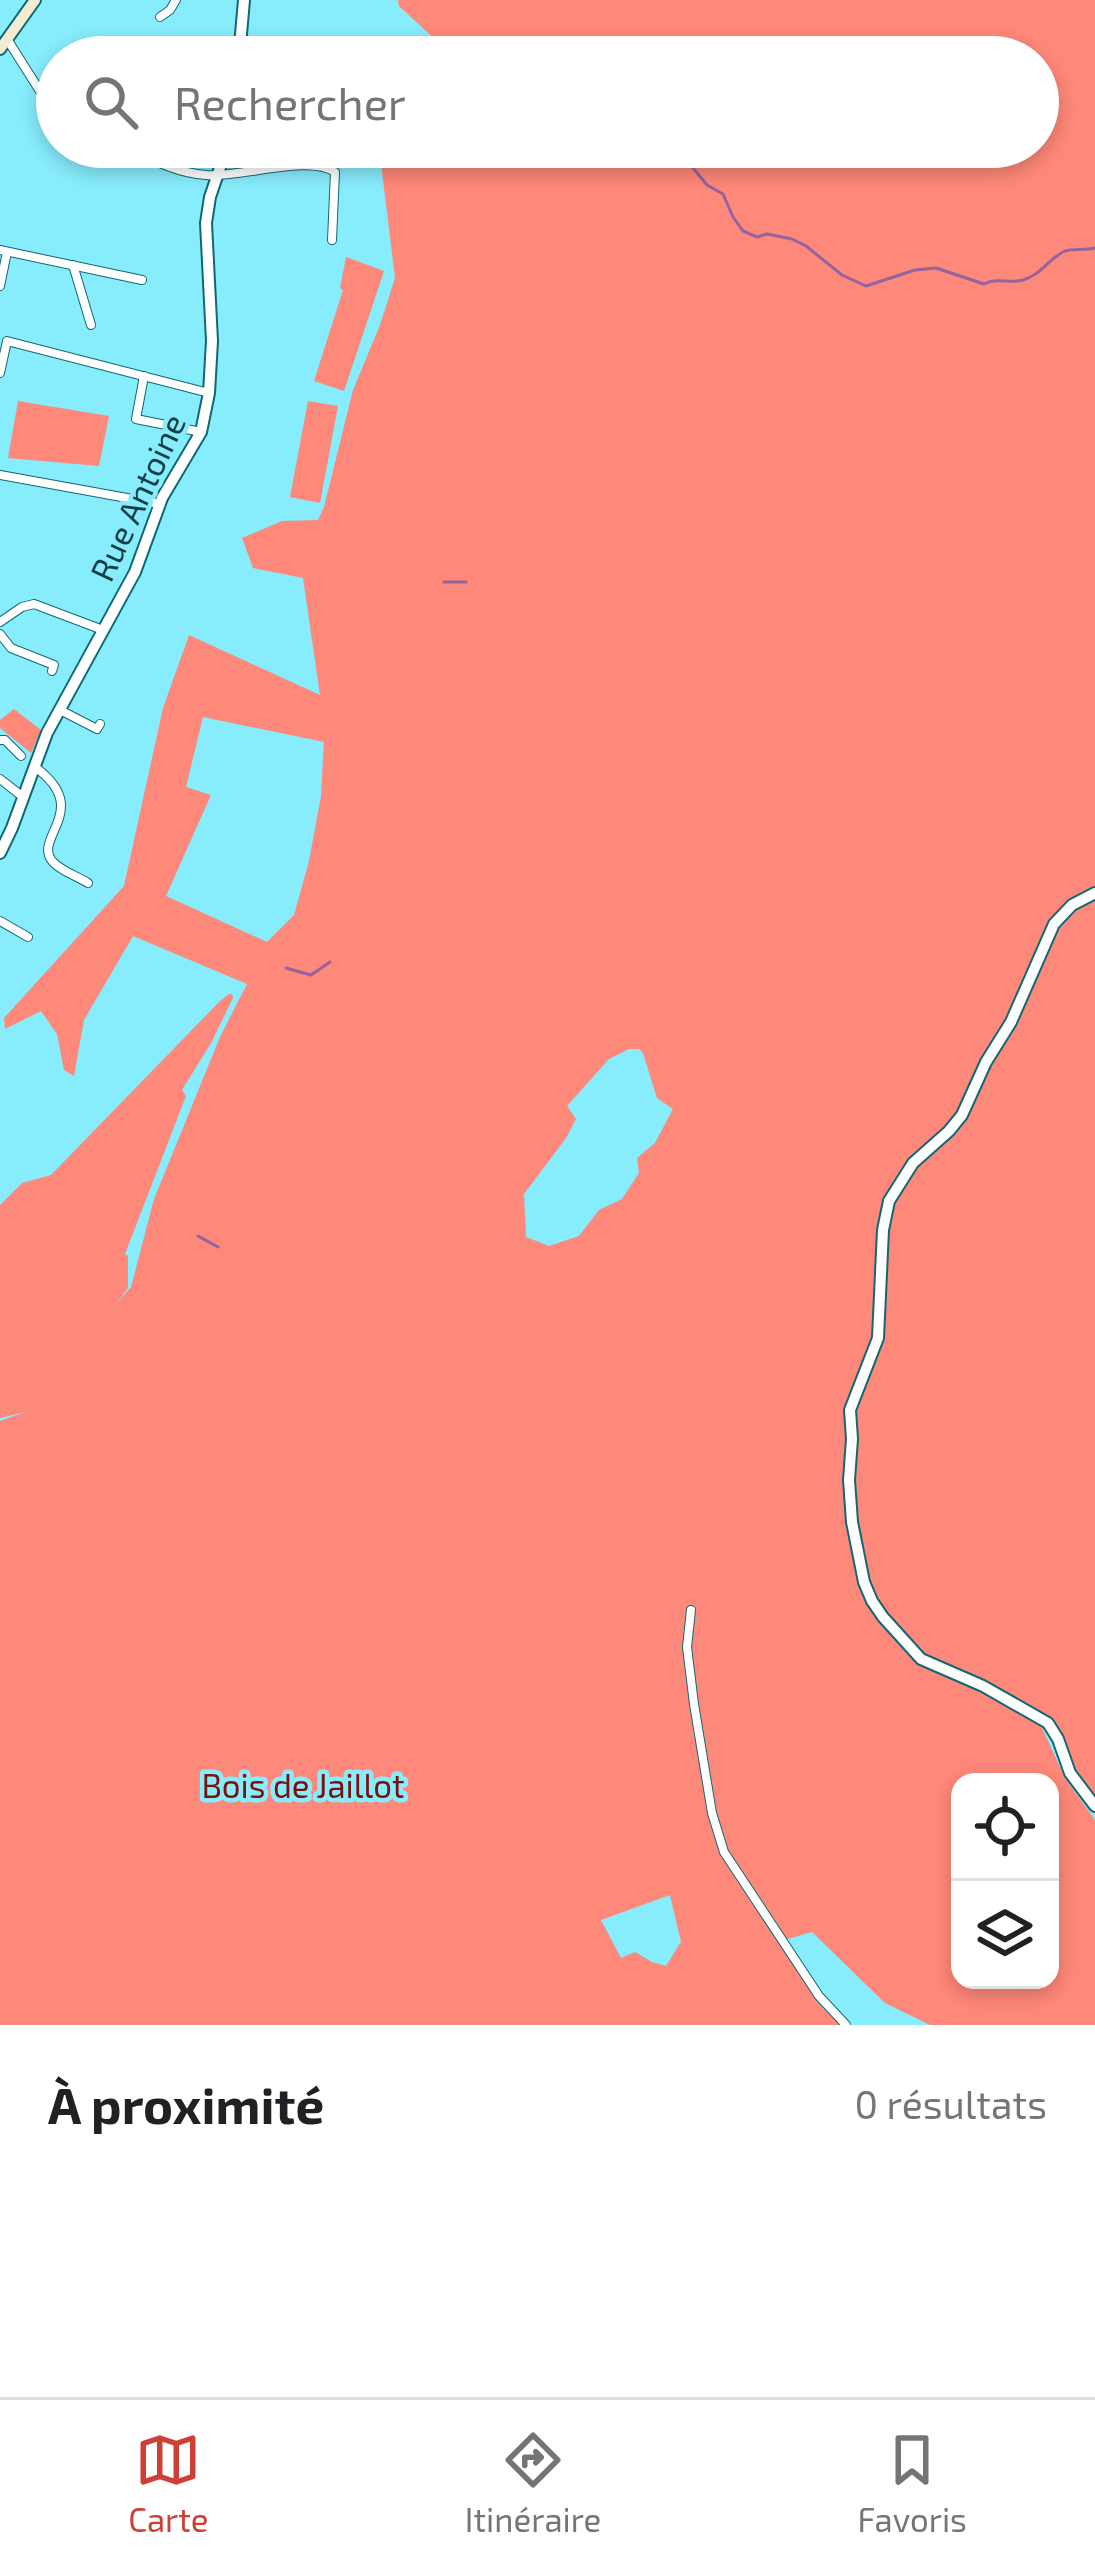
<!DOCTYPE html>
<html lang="fr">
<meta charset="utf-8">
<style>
body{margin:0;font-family:"Exo 2",sans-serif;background:#f2f2f2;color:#202124}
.controls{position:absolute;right:36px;bottom:36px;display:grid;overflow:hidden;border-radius:24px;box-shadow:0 6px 18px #0003}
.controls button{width:108px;height:108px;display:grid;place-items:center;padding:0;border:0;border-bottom:3px solid #e0e0e0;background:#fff;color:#202124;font:60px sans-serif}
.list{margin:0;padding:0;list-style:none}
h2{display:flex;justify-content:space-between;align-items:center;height:156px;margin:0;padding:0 48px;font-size:51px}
h2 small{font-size:39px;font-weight:400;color:#757577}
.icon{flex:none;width:66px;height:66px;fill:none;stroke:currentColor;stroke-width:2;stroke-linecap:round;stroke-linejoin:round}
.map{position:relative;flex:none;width:1095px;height:2025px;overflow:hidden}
.search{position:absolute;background:#fff;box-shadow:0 6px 18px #0003;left:36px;right:36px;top:36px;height:132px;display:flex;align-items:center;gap:30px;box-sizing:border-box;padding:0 42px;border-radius:66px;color:#757577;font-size:45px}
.sheet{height:372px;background:#fff}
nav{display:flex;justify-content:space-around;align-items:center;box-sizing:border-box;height:168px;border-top:3px solid #e0e0e0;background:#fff;font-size:33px;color:#757577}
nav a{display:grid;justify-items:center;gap:6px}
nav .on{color:#ce4035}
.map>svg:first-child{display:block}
</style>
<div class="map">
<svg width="1095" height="2025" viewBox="0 0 1095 2025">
<rect width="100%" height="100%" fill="#87ecfc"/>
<g fill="#fe8879" fill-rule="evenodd">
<path d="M398,0h697v1797l-24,-30 -19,-50 -9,13 22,48 30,42v205h-165l-45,-22 -73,-71 -28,8 30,49 32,36h-846v-604l25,-9 -25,6v-213l22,-22 29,-8 168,-173 10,-8h3l1,4 -22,45 -29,47 4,6 -61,158 3,2v32l-12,16 15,-17 23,-88 66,-162 27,-53 -114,-48 -49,84 -10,56 -10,-6 -7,-36 -16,-23 -36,18 -1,-11 120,-132 39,-178 26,-73 131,60 -17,-117 -50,-10 -11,-30 40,-17 36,-1 6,-13 29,-117 27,-65 15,-47 -16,-131h659v-90h-584l-55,-51zM203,717l121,25 -3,54 -12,65 -15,54 -27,27 -101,-46 45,-101 -25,-8zM629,1049h10l4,4 14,45 16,11 -18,34 -18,15 2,15 -17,26 -23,11 -20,26 -30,10 -23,-9 -2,-43 42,-56 10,-19 -9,-13 42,-47zM960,1782h90v198h-90zM670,1895l11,47 -15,24 -14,-4 -17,-10 -14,6 -20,-38z"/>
<path d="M346,257l38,14 -40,120 -30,-10 29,-91 -3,-2z"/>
<path d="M18,401l91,15 -10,50 -91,-8z"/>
<path d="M308,401l30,5 -18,97 -30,-6z"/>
<path d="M14,709l27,21 -10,23 -31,-25v-8z"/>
</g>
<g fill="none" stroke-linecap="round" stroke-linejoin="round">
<g stroke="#9364a0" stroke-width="3">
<path d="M676,147l31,38 16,9 10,23 10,14 14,6 10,-3 25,5 14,7 36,29 24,11 49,-16 21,-2 48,16c15,-7 24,0 39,-4 18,-5 26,-22 42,-29 9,-3 20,0 30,-3"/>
<path d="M318,156c25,4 43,6 65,-9"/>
<path d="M290,161l14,-6"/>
<path d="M229,167l13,-1"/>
<path d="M444,582h22"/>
<path d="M286,968l25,7 19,-13"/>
<path d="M198,1236l20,11"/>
</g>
<defs>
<g id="minor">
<path d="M160,17l10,-7 6,-10"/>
<path d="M7,39l50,79"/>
<path d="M127,147c26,13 49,26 79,28 35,3 102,-21 129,-3l-3,68"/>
<path d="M0,250l142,30"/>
<path d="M73,265l18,60"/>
<path d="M0,286l7,-34"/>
<path d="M0,373l7,-32 202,52"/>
<path d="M144,376l-8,43 65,13"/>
<path d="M0,475l160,29"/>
<path d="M0,622l22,-15 12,-3 69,26"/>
<path d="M0,634l11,14 43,17 -2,6"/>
<path d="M60,710l37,19 3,-5"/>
<path d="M0,740h5l16,16"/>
<path d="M35,767c59,43 -4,71 18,95 8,9 24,14 35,21"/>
<path d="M0,779l23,18"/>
<path d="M0,921l28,16"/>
<path d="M691,1610l-4,37 7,57 18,109 12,39 95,144 27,29"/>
</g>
<g id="tertiary">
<path d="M239,57l5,-57"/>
<path d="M0,853l12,-25 35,-95 88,-161 27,-74 39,-66 8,-39 3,-52 -6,-118 4,-26 17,-50"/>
<path d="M1095,893l-23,12 -18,19 -43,98 -25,40 -24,53 -13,16 -36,32 -24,38 -6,29 -5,108 -28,72 2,29 -3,41 3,42 12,60 8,19 11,16 38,42 62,27 65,37 10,16 12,34 25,33"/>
</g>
<path id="secondary" d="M0,49l35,-49"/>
</defs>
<use href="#minor" stroke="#106873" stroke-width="10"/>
<use href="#tertiary" stroke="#106873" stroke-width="14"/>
<use href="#secondary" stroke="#106873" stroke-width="14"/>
<use href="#minor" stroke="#fff" stroke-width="8"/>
<use href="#tertiary" stroke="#fff" stroke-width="10"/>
<use href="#secondary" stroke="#f4ebd3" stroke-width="10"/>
</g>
<g text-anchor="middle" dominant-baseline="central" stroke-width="9" stroke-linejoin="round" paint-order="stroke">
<g font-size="33" fill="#133f46" stroke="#87ecfc">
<text transform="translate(137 497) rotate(-65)">Rue Antoine</text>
</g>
<g font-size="33" fill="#7d0f0c" stroke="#87ecfc">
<text x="303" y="1785">Bois de Jaillot</text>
</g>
</g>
</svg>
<div class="controls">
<button><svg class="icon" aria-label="locate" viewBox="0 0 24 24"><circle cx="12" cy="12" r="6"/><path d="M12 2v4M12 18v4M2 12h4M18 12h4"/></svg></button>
<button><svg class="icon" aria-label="layers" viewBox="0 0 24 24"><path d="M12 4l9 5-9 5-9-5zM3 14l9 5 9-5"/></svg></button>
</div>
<div class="search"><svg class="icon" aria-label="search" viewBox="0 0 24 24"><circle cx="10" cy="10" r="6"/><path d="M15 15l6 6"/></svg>Rechercher</div>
</div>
<section class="sheet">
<h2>À proximité<small>0 résultats</small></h2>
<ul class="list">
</ul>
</section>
<nav>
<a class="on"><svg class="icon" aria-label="map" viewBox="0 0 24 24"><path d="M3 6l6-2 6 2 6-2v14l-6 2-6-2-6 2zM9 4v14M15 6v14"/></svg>Carte</a>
<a><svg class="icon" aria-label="directions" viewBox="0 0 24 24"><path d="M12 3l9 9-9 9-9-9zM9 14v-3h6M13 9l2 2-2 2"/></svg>Itinéraire</a>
<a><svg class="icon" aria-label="saved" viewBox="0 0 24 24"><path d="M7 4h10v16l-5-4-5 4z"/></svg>Favoris</a>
</nav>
